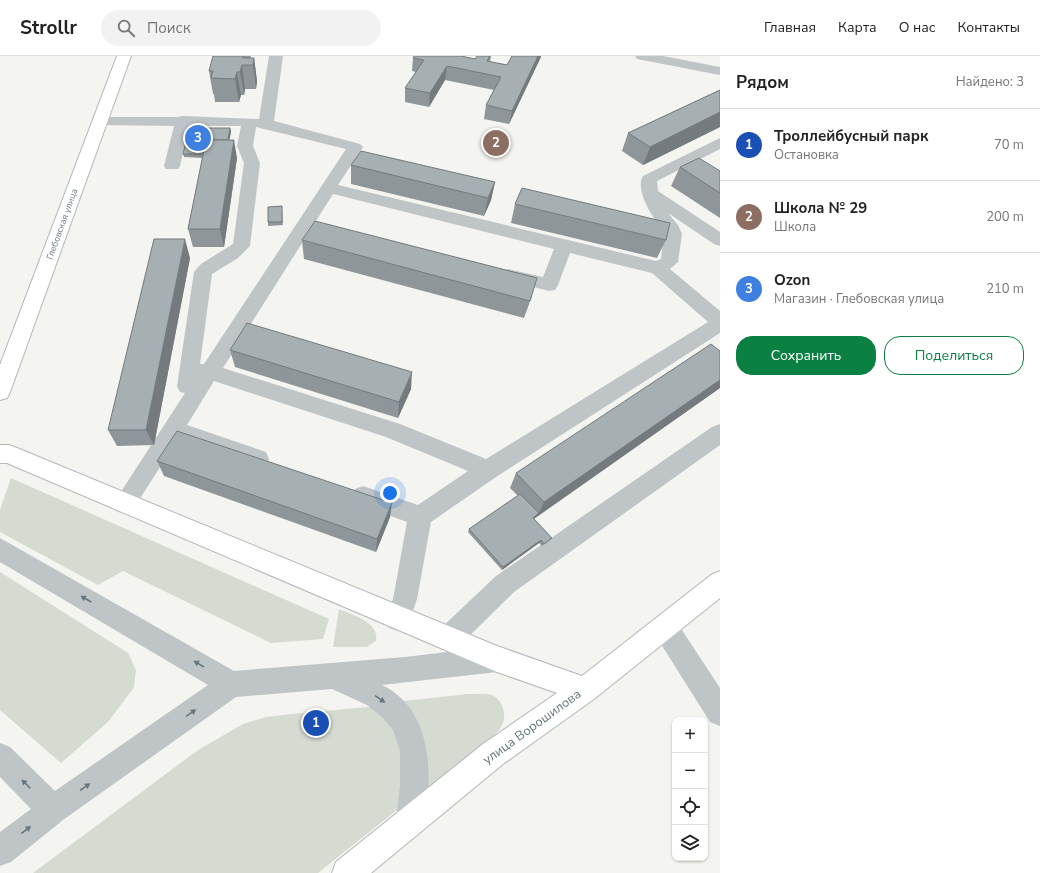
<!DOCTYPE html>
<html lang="ru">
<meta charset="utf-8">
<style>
body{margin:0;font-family:"Nunito Sans",sans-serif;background:#f2f2f2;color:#222}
.controls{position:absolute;right:12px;bottom:12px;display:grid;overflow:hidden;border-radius:8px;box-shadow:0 1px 3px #0004}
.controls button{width:36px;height:36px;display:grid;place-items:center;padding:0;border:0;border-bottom:1px solid #e0e0e0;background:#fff;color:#222;font:20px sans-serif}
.you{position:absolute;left:390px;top:437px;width:14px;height:14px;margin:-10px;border:3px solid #fff;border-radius:50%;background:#1a73e8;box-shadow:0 0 0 6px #1a73e833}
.badge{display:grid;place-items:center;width:26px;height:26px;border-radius:50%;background:#0b8043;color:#fff;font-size:13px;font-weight:700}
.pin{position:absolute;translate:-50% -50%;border:2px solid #fff;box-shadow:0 1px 4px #0006}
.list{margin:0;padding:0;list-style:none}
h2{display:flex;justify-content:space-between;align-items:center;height:52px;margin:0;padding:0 16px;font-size:17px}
h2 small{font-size:13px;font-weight:400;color:#767676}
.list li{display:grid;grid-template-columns:26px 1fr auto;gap:12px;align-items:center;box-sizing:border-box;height:72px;padding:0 16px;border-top:1px solid #e0e0e0}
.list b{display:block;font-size:15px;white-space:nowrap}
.list p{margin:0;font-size:13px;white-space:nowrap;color:#767676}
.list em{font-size:13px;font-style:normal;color:#767676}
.actions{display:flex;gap:8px;padding:12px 16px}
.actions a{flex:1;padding:9px 0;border:1px solid #0b8043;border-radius:16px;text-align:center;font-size:14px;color:#0b8043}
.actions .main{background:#0b8043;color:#fff}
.icon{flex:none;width:22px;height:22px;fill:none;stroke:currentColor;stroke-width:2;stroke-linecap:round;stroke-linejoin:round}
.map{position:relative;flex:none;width:720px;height:817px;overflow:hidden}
header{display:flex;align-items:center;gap:24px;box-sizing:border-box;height:56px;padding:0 20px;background:#fff;border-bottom:1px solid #e0e0e0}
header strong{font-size:19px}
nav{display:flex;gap:22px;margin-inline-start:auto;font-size:14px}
.search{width:280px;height:36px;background:#f2f2f2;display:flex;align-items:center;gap:10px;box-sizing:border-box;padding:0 14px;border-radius:22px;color:#767676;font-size:15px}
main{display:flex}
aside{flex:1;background:#fff}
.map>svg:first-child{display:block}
</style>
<header>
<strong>Strollr</strong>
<div class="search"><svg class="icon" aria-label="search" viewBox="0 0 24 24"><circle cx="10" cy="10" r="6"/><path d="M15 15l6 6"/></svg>Поиск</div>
<nav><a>Главная</a><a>Карта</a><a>О нас</a><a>Контакты</a></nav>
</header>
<main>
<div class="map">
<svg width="720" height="817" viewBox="0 0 720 817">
<rect width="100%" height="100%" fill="#f4f4f0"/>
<g fill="#d6dbd1">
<path d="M11,422l318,141 -6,20 -52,4 -148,-72 -25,14 -98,-53v-22z"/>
<path d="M0,516l128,81 8,17 -2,17 -26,35 -47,41 -61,-53z"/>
<path d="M339,553c13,6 41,13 37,32l-9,6h-34z"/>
<path d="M468,638c7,0 18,-1 24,1 11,5 16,22 9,32 -16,22 -56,48 -78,66l-29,-91z"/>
<path d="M379,650l27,38 -4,62 -84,67h-285l165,-123 45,-26 23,-7 25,-3z"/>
</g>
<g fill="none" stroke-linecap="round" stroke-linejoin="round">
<defs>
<g id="major">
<path d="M117,0h14l-121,336 -3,6 -7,2v-35z"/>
<path d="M0,389h9l8,3 434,179 46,19 85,30 129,-101 9,-4v27l-126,101 -91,65 -132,109h-39l4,-11 147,-118 74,-51 -60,-21 -490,-209h-7z"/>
</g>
</defs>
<use href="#major" stroke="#b2b7ba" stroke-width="2"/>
<g fill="#bfc4c6" fill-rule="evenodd">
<path d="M269,0h14l-9,65 86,23 3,3 -25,38 318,76 5,-2 3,-25c-1,-6 -6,-10 -10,-16 -7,-10 -18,-31 -11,-42l77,-38v11l-63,32 1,10 62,41v14l-6,-2 -46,-31 10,12 4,9 -4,28 -8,7 50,42v22l-224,144 -65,45 -14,77 -10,29 -9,3 -9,-3 -4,-9 8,-20 14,-77 -52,-19 -3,-7 3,-7 8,-3 55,19 50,-34 -82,-34 -172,-56 -27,44 79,27 3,7 -3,7 -8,2 -80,-29 -46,72 -8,3 -8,-3 -3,-7 72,-111 -5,-1 -3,-6 17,-114 7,-8 32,-20 11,-81 -7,-17 4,-20h-52l-9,40 -2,3h-12l-2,-3 10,-40 -74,-1 -5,-1 -2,-3 2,-3 5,-1h78l5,-1 76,3zM256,71l90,22 -142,215h-4l12,-90 26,-16 12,-12 10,-83 -7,-17zM333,138l221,55 -11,28 -35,-8 -6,2 -3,4 3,4 47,12 6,-1 3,-5 12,-32 82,20 56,49 -222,137 -86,-35 -177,-56z"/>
<path d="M635,0h28l57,11v8l-78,-15 -5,-1z"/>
<path d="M720,368v21l-206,147 -57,56 -9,4 -9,-4 -4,-9 4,-9 57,-54 216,-149z"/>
<path d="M0,482l234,133 171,-14 92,-11 9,4 4,9 -4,9 -9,4 -115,13c42,20 49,68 46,110 -1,13 -2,24 -7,36l-10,5 -10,-5 -5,-10 4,-36v-34l-7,-21 -11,-13 -15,-12 -35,-16 -96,8 -173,123 -52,42 -11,4v-34l31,-23 -31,-32v-34l10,4 45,44 153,-106 -208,-123z"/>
<path d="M665,559l9,3 46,70v38l-10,-4 -54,-86 -4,-9 4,-9z"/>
</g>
<use href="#major" fill="#fff" fill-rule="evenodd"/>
</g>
<g fill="#8f9699">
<path d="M213,0h38l-1,2h4l3,23 -1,8h-11l-1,6h-3l-2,7h-24l-1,-8h-1l-4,-23z"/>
<path d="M491,0l-1,6 17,3 5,-9h29l-32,68 -25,-5 2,-14 8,-15 -49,-10 -16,27 -24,-5v-14l11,-16 -4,-1 1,-13 62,1z"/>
<path d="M720,34v37l-77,38 -21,-14 6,-18z"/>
<path d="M230,72l1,4 -2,8 8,18 -13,89h-31l-5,-18 15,-71 -19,-1 -1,-3z"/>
<path d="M351,109l144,17 -4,18 -7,16 -133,-32z"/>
<path d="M680,111l40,4v47l-49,-32z"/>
<path d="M515,148l151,36 -9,18 -146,-35z"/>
<path d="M282,150l1,19 -15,1v-4z"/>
<path d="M302,184l230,56 -8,22 -220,-59z"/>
<path d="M190,202l-36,187 -37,1 -9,-16z"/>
<path d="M230,294l181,39 -13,29 -163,-51z"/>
<path d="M720,295v37l-186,131 18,19 -2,2 -8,6 -3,-3 -37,27 -34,-38 1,-3 49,-33 -8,-8 6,-15z"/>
<path d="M157,405l233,56 -14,35 -212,-76z"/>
</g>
<g fill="#747a7d">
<path d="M538,0h3v1l-32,67 3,-13z"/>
<path d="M254,2l3,23 -1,8 -3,-24z"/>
<path d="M242,9l3,24 -1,6 -4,-23z"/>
<path d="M447,10l-2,14 -16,27 1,-14z"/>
<path d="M237,16l4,23 -2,7 -4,-23z"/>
<path d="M720,56v15l-77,38 7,-18z"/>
<path d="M230,72l1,4 -5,26 -1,-3z"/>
<path d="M234,84l3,18 -13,89 -4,-18z"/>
<path d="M495,126l-4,18 -7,16 4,-18z"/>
<path d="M185,183l5,19 -36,187 -8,-15z"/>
<path d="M412,316l-1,17 -13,29 1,-16z"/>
<path d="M720,324v8l-188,132 1,-2 6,-5 5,-11z"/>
<path d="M392,447l-2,14 -14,35 1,-13z"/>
<path d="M541,484l-2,3 -37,27 1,-3z"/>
</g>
<g fill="#a6afb2" stroke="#747a7d">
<path d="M213,0h30v2h11l-1,7h-11l-2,7h-3l-2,7 -24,-1 2,-7h-4z"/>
<path d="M414,0h47l14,3 2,-3h13l-3,5 20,4 5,-9h26l-26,55 -26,-6 15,-28 -54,-11 -17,27 -25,-5 19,-28 -11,-2z"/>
<path d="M720,34v22l-70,35 -22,-14z"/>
<path d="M189,72h41l-2,12h-22l-3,14h-20z"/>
<path d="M206,84h28l-14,89h-32z"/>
<path d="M361,95l134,31 -7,16 -137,-33z"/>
<path d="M699,102l21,13v22l-40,-26z"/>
<path d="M522,132l148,35 -4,17 -151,-36z"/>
<path d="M282,150v16h-14v-15z"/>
<path d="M315,165l222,57 -7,23 -228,-61z"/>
<path d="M154,183h31l-39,191h-38z"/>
<path d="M247,267l165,49 -13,30 -169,-52z"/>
<path d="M711,288l9,7v29l-176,122 -28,-29z"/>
<path d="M177,375l215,72 -15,36 -220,-78z"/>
<path d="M520,438l19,19 -6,5 19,20 -8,6 -3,-4 -38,27 -34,-38z"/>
</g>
<defs><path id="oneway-solid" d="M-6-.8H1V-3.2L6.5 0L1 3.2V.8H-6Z"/></defs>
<g fill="#647780">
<use href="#oneway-solid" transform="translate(86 543) rotate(-150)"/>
<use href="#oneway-solid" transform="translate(199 608) rotate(-149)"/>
<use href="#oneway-solid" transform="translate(380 643) rotate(34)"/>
<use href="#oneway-solid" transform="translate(191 657) rotate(-35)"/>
<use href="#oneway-solid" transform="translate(26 728) rotate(-135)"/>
<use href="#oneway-solid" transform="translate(85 731) rotate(-35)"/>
<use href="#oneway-solid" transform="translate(26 774) rotate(-38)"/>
</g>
<g text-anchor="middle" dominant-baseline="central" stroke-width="4" stroke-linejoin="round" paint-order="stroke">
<g font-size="9" fill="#647780" stroke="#fff">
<text transform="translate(62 168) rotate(-70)">Глебовская улица</text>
</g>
<g font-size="13" fill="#647780" stroke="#fff">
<text transform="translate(532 671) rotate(-36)">улица Ворошилова</text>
</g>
</g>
</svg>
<div class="controls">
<button>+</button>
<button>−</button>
<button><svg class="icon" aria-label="locate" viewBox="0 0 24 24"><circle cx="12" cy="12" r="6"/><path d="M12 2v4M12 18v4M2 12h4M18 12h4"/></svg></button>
<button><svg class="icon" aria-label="layers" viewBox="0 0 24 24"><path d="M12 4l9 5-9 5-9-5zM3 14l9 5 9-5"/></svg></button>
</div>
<div class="you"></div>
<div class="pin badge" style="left:316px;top:667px;background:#1a4fb4">1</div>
<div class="pin badge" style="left:496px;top:87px;background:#8d6e63">2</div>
<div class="pin badge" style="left:198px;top:82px;background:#3f7fe0">3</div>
</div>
<aside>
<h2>Рядом<small>Найдено: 3</small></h2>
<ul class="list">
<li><span class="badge" style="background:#1a4fb4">1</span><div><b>Троллейбусный парк</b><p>Остановка</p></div><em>70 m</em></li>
<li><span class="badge" style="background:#8d6e63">2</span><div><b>Школа № 29</b><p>Школа</p></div><em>200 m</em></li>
<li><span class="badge" style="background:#3f7fe0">3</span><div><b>Ozon</b><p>Магазин · Глебовская улица</p></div><em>210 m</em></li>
</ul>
<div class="actions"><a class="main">Сохранить</a><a>Поделиться</a></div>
</aside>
</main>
